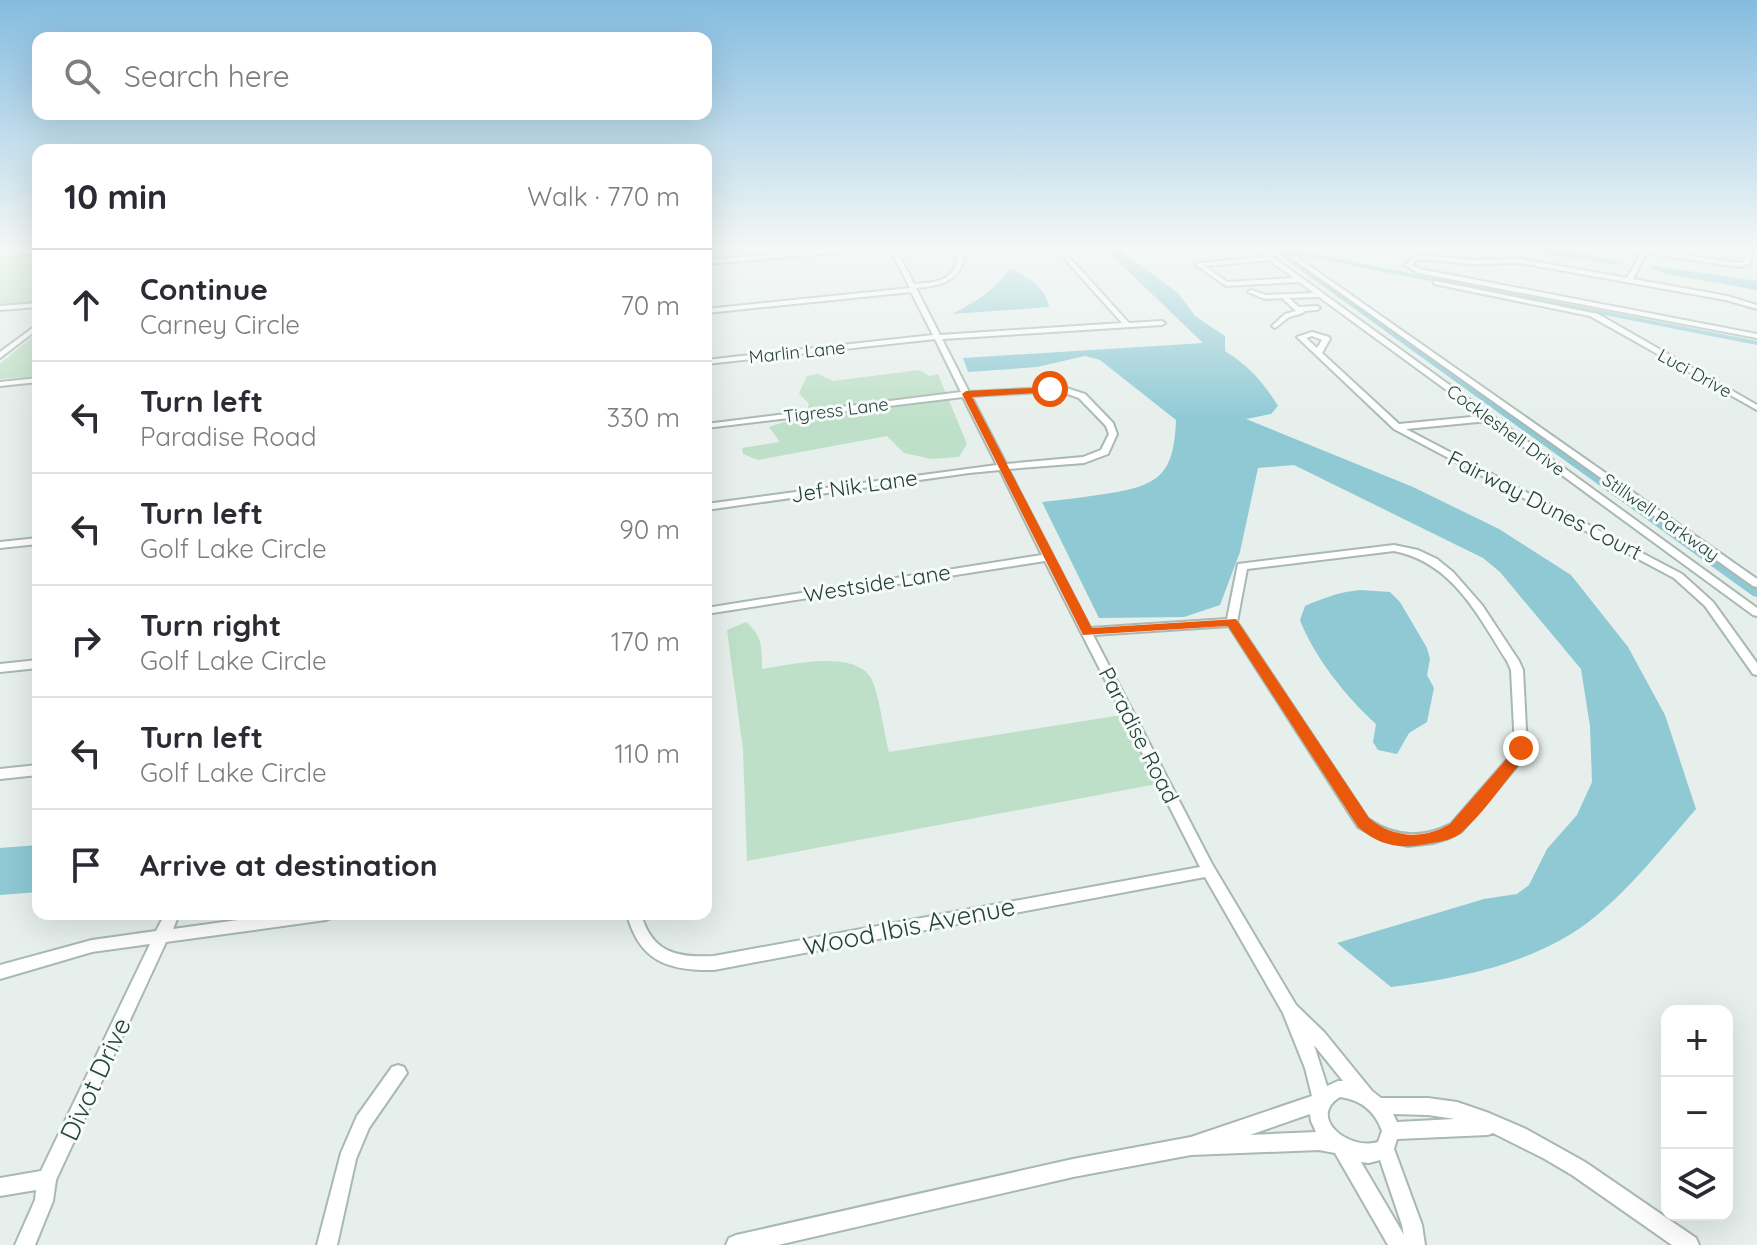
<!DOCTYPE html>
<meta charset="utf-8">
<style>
body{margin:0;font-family:Quicksand,sans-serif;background:#f7f7f7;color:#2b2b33}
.controls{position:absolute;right:24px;bottom:24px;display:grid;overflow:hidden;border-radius:16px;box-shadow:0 8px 32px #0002}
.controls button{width:72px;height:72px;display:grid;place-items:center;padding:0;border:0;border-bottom:2px solid #e1e1e2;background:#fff;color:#2b2b33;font:40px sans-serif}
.stop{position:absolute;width:24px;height:24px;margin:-18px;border:6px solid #ea580c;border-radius:50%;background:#fff}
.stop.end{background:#ea580c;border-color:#fff;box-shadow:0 2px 8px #0008}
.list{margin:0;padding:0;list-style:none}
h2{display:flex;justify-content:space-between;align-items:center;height:104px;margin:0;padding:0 32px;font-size:34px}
h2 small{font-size:26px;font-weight:400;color:#7c7c81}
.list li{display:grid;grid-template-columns:52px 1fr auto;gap:24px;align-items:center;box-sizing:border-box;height:112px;padding:0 32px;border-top:2px solid #e1e1e2}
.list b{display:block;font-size:30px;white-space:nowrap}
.list p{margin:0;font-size:26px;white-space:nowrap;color:#7c7c81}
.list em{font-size:26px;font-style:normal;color:#7c7c81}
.icon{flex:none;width:44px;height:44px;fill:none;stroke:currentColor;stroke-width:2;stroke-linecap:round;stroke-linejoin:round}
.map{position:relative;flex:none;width:1757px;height:1245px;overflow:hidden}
.search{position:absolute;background:#fff;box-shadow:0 8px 32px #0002;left:32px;top:32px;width:680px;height:88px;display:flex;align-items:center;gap:20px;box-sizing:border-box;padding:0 28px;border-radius:16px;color:#7c7c81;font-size:30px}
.panel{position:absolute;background:#fff;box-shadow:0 8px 32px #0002;left:32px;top:144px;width:680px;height:776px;border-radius:16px}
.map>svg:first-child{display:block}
</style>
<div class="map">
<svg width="1757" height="1245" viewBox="0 0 1757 1245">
<rect width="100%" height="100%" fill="#e6efeb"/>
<g fill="#bfe0c8">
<path d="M0,252l38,1v49l-38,4z"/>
<path d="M38,332v44l-38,3v-15z"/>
<path d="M919,370l11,6 8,-2 29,70 -8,13 -28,2 -27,-6 -17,-17 -129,24 -15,-6 -1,-6 38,-6 -11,-15 37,-12 3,-11 -10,-11 8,-17 11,-2 15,7z"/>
<path d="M746,622c17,14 16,27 16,47 27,-4 92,-20 109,9 8,15 13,55 18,74l233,-37 35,69 -410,77 -4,-111 -16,-120z"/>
</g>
<g fill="#8ec9d4">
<path d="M1103,247h29l-11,4 57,42 17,23 30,20v15c24,15 38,31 53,55l-7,8 -25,5 167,68 86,42 72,46 57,72 37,68 31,94c-35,40 -79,97 -125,125 -54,33 -119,45 -180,53l-54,-44 147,-44 33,-5 12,-9 18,-36 30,-34 15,-33 -2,-56 -9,-57 -81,-97 -17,-14 -189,-93 -36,3 -18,84 -20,53 -36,12 -85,1 -57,-116c21,-2 42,-5 63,-8 53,-8 69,-18 71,-74l-76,-60 -15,-4 -48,11 -69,5 -5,-14 240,-15z"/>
<path d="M1500,247h51l74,16 -12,1z"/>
<path d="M1656,266l101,15v9l-91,-16 -19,-7z"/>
<path d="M1010,269c18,8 36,18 39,38l-97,7c24,-12 42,-24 58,-45z"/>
<path d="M1360,590l30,2 10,10 27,46 3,11 -3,16 7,13 -7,34 -18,11 -12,21 -19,-4 -5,-8 3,-18c-29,-26 -62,-67 -76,-104l5,-14c19,-8 34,-14 55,-16z"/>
<path d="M38,845v47l-38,3v-47z"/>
</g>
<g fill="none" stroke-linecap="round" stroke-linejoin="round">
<path fill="#8ec9d4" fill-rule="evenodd" d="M1278,247l479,94v4l-474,-93 474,337v8l-4,-1 -476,-343z"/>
<defs>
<g id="minor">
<path d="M862,247h18l-3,2 -171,15v-4z"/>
<path d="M889,247h6l19,37c20,-2 37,-1 44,-24l-9,-13h6l9,13c-7,23 -27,26 -48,28l24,47 182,-12 -68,-76h6l69,76 33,-2 3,2 -3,2 -220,14 27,53 94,-5 22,7 28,29 4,11 -9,20 -24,9 -76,6 82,159 137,-9 11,-55 156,-19 24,5 19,9 16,13 29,33 37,56 4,9 4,78 -4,11 -62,73 -12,6 -16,5 -25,3 -28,-7 -22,-12 -129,-201 -136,9 119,229 84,141 28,27 48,59 9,7h47l29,4 32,11 37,16 59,33 111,76 3,7h-27l-100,-70 -29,-17 -50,-25 -5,2 -91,4 -3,10 28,76 3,20h-37l-53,-92 -16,-3 -128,5 -118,22 -295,68h-52l3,-7 7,-3 337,-76 118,-22 121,-41 -7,-28 -22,-55 -78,-136 -491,93c-46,1 -75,-9 -87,-56h14c11,39 36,44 73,42l486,-89 -155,-306 -339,53v-6l336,-53 -42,-85 -31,3 -263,37v-6l291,-39 -34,-68 -257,31v-4l255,-32 -26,-53 -229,25v-4l227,-25 -22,-43 -205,21v-4l204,-21zM1059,391l20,7 27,28 3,8 -8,16 -18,7 -77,7 -35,-68zM1394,551c59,12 83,63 113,110l4,9 4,78 -3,6 -61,70c-29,15 -56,14 -83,-5l-131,-197 10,-53zM1314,1045l29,36h-5l-11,5zM1340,1097c21,3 35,14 42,34l-4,11c-30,9 -71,-25 -38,-45zM1310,1114l1,7 5,11 -66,3zM1393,1114l35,1 27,4 -58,3zM1380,1160l22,65 2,10 -43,-73 8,1z"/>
<path d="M1252,247h6l15,10 484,351v8l-4,-1 -265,-194 -82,8 276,145 31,28 44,61v12l-4,-1 -48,-68 -31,-28 -280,-149 -97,-92 15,-5 17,5 1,2 -8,14 77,71 83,-8 -163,-119 -30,1 10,9 18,-1 3,2 -3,2 -13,1 -1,2 -14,4 -14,11 -3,-2 13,-12 11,-3 -14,-13 -17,1 -17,-7 3,-2 15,5 48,-2 -15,-11 -73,4 -30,-21 3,-2 66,-6zM1269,260l25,18 -67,4 -22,-16zM1312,336l10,4 -5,8 -11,-10z"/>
<path d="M1611,247l32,2 1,-2h6l-2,3 91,13 5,-1 3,-15h6l-3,16 -11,4 -93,-14 -13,26 94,17 30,9v4l-31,-9 -206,-37 -48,1 -50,-5 -5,1 -5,5 8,4 337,65v4l-339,-65 -13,-8 8,-8 9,-2 50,5 48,-1 107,19 14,-25z"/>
<path d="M38,249v4l-38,3v-4z"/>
<path d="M1290,255h4l463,324v8l-4,-1 -463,-329z"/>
<path d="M1436,281l162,33 159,91v5l-167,-94 -156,-32v-2z"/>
<path d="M38,303v4l-38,3v-4z"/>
<path d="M38,324v5l-38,29v-6z"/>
<path d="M38,378v4l-38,4v-4z"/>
<path d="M38,538v6l-38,4v-6z"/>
<path d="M38,660v8l-38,4v-8z"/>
<path d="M38,765v10l-38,4v-10z"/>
<path d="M165,914h14l-6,15 108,-15h52l-2,4 -5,2 -160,22 -110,238 -3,21 -18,44h-20l20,-45 1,-10 -36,6v-18l41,-7 109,-227 -58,8 -92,27v-14l92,-25 64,-9z"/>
<path d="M398,1065l6,2 3,6 -38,55 -13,31 -19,86h-20l24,-92 16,-37 35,-49z"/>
</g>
</defs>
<use href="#minor" stroke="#a8b8b2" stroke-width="4"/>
<use href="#minor" fill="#fff" fill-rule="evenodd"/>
</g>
<linearGradient id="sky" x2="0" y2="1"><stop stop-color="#84bce0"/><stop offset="0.59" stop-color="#f4f8f6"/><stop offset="1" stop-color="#f4f8f6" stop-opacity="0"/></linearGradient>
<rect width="1757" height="421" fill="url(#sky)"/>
<path fill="#ea580c" d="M1053,387l-3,5 -78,5 120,231 144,-9 133,199c23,20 54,22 81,6l61,-70 4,-10h11l2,4 -5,12c-20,23 -38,52 -61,72 -8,7 -18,9 -29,11 -30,6 -51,5 -75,-16l-130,-201 -145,9 -121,-241 4,-3z"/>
<g text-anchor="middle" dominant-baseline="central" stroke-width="6" stroke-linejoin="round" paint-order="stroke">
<g font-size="18" fill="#24423a" stroke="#f7fbf9">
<text transform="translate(797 352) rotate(-6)">Marlin Lane</text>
<text transform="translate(1695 373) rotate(29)">Luci Drive</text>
<text transform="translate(836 410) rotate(-7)">Tigress Lane</text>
<text transform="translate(1506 430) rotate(36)">Cockleshell Drive</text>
<text transform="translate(1661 517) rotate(35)">Stillwell Parkway</text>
</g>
<g font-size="22" fill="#24423a" stroke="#f7fbf9">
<text transform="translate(854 486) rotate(-8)">Jef Nik Lane</text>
<text transform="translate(1545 505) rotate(27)">Fairway Dunes Court</text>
<text transform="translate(877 583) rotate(-9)">Westside Lane</text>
<text transform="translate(1139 735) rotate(63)">Paradise Road</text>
</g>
<g font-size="26" fill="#24423a" stroke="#f7fbf9">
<text transform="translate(909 926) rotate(-11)">Wood Ibis Avenue</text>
<text transform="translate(95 1079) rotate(-65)">Divot Drive</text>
</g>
</g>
</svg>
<div class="controls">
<button>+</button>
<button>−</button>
<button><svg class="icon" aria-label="layers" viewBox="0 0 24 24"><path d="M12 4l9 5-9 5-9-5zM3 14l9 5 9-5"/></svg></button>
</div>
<div class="stop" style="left:1050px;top:389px"></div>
<div class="stop end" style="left:1521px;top:748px"></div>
<div class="search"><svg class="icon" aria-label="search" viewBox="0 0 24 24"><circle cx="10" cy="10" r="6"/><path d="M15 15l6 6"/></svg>Search here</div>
<section class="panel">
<h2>10 min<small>Walk · 770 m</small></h2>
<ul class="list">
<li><svg class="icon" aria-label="ahead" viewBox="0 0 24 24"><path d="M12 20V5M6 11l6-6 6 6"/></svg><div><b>Continue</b><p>Carney Circle</p></div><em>70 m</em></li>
<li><svg class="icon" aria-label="left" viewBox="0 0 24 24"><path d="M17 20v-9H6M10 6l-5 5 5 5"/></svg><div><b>Turn left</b><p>Paradise Road</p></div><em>330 m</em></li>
<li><svg class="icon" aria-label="left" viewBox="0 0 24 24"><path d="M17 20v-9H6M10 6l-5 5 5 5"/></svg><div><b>Turn left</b><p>Golf Lake Circle</p></div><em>90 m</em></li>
<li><svg class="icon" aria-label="right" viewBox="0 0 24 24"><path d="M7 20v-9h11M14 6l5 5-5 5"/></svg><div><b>Turn right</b><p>Golf Lake Circle</p></div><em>170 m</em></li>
<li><svg class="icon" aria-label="left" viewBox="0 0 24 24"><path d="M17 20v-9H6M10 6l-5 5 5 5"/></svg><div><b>Turn left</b><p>Golf Lake Circle</p></div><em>110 m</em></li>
<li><svg class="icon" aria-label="arrive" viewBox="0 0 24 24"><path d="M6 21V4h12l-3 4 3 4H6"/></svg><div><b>Arrive at destination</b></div></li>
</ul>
</section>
</div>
